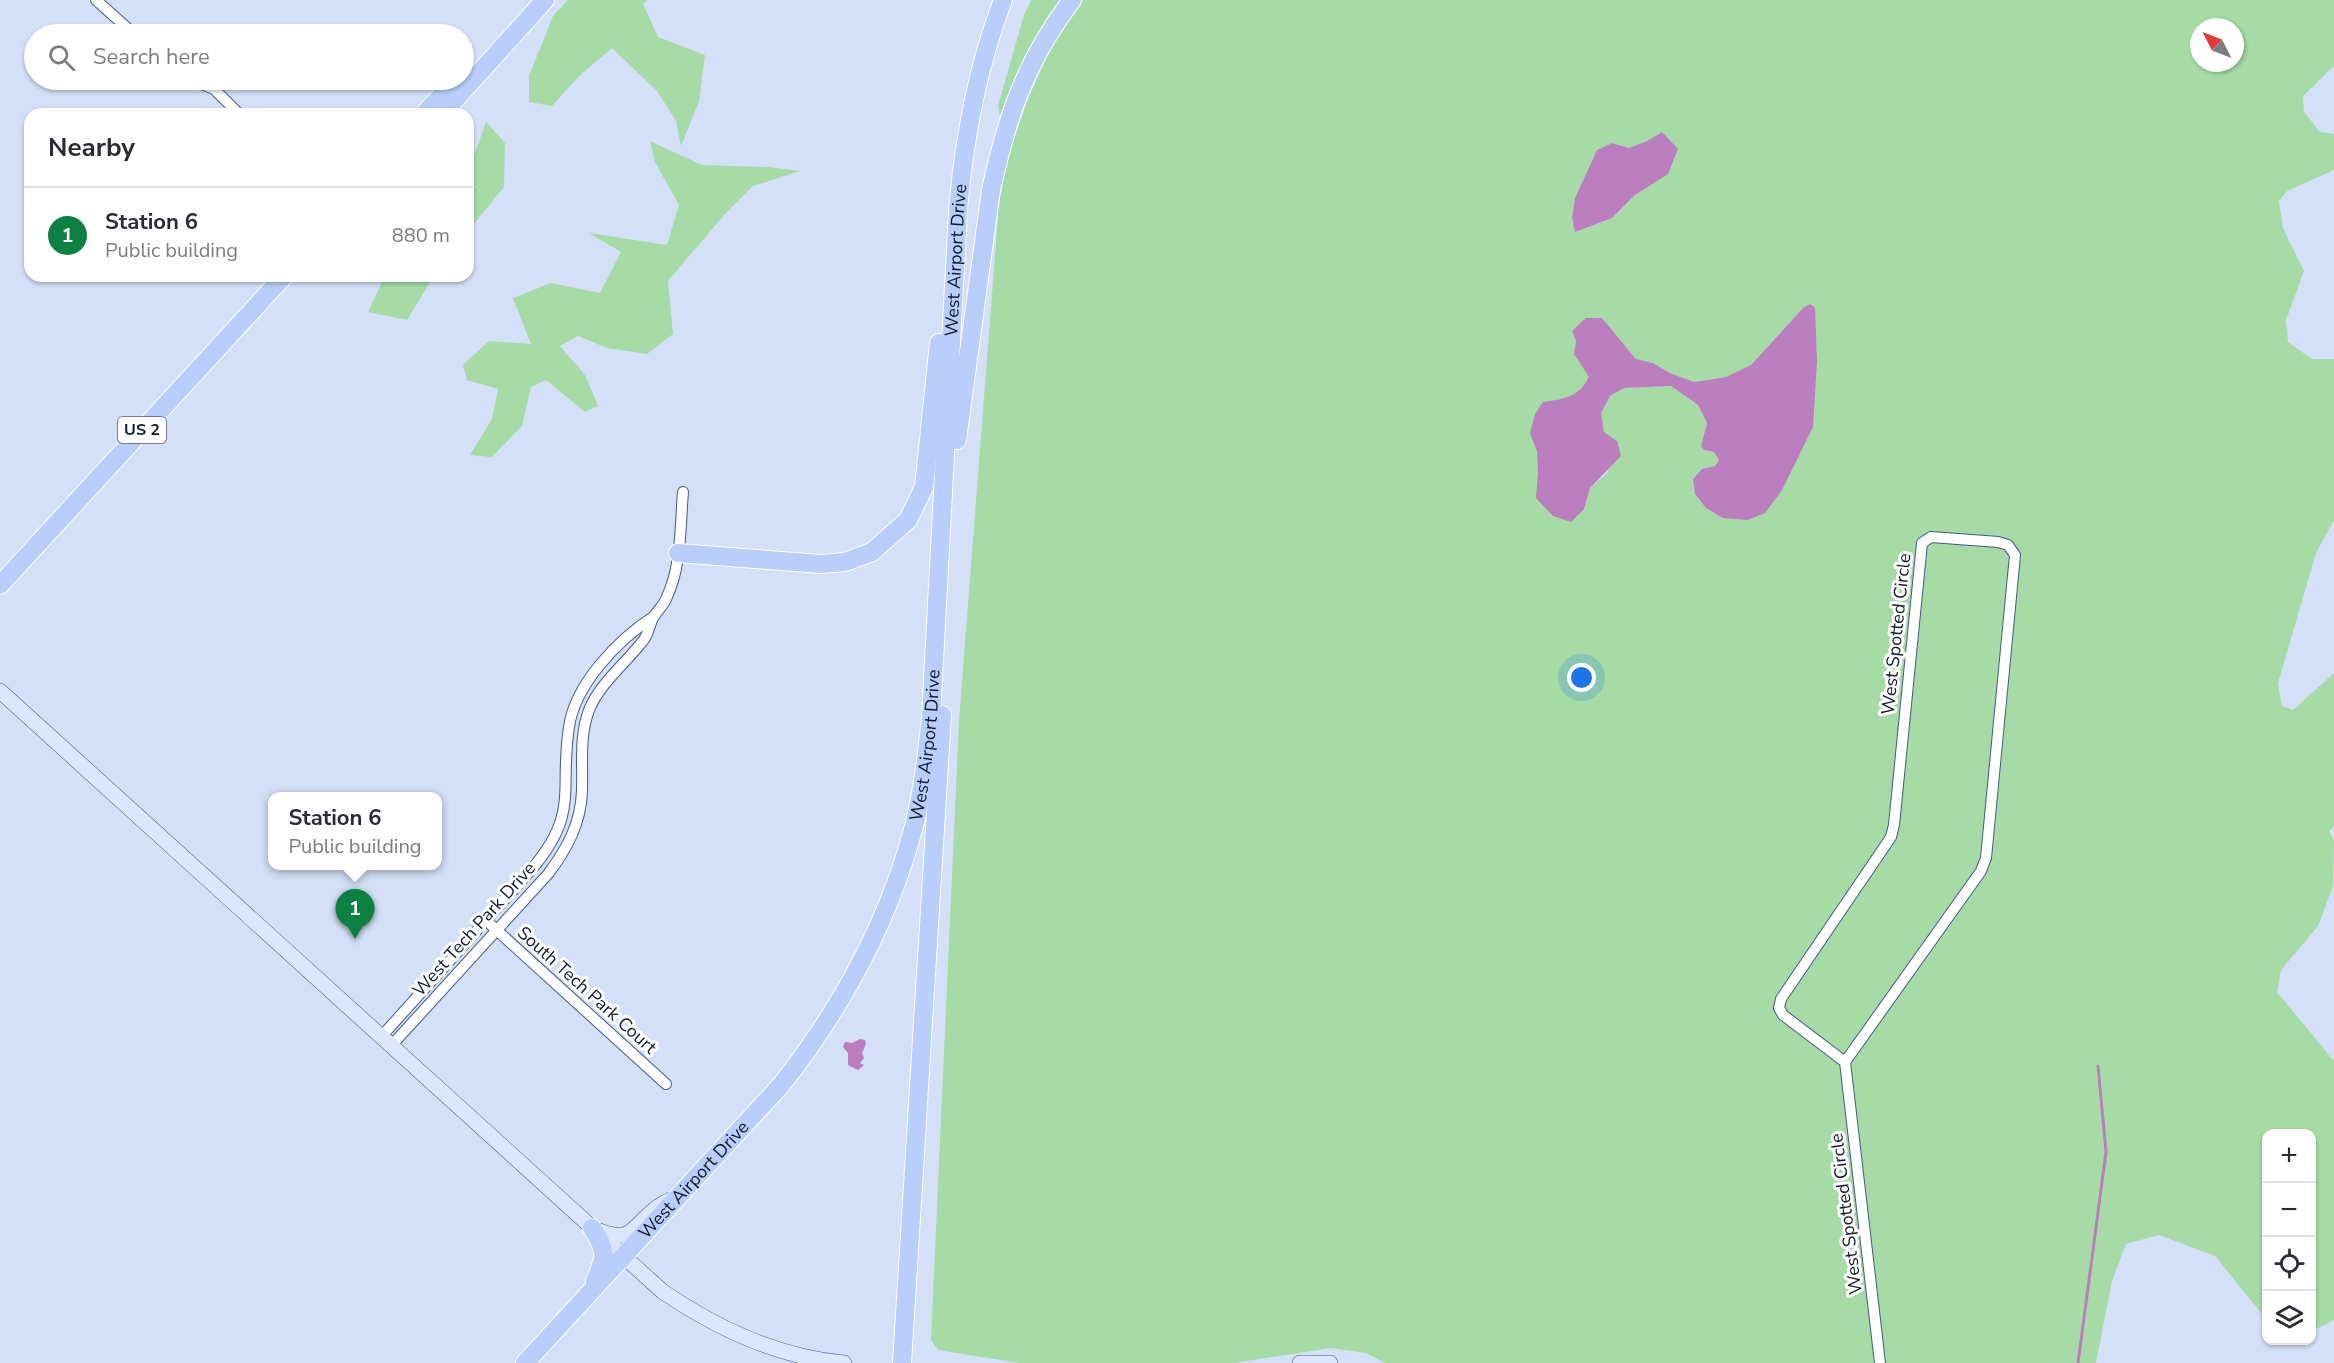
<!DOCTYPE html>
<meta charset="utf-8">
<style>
body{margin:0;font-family:"Nunito Sans",sans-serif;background:#f7f7f7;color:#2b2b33}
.controls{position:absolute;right:18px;bottom:18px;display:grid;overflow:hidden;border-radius:12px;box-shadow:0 2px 4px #0004}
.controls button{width:54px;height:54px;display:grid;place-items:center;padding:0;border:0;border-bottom:2px solid #e1e1e2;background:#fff;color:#2b2b33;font:30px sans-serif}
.compass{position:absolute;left:2190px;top:18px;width:54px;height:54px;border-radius:50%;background:#fff;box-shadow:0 2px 4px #0004;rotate:312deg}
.you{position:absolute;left:1582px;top:678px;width:21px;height:21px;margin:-15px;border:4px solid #fff;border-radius:50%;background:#1a73e8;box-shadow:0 0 0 9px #1a73e833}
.badge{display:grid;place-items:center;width:39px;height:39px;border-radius:50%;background:#0b8043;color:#fff;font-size:20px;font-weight:700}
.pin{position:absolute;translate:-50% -50px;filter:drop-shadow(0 2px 3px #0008)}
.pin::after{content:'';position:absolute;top:32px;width:21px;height:18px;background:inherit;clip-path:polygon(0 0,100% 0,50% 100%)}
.popup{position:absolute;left:268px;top:792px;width:174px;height:78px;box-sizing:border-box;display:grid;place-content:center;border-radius:12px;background:#fff;filter:drop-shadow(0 2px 4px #0005);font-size:20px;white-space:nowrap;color:#7c7c81}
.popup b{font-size:22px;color:#2b2b33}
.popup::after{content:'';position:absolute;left:50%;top:100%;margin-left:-12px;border:12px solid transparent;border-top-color:#fff}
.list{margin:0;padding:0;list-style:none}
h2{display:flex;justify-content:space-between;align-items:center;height:78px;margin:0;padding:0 24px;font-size:26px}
h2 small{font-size:20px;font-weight:400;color:#7c7c81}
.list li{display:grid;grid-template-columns:39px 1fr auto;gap:18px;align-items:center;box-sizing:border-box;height:96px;padding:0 24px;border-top:2px solid #e1e1e2}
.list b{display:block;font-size:22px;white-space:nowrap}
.list p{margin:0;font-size:20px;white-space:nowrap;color:#7c7c81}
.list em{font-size:20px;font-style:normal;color:#7c7c81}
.icon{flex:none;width:33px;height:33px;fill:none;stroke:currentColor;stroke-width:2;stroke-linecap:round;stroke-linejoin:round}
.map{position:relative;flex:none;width:2334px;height:1363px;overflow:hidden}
.search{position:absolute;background:#fff;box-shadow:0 2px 4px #0004;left:24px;top:24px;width:450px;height:66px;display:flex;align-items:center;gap:15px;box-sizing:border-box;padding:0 21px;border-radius:33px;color:#7c7c81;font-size:22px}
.panel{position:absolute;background:#fff;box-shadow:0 2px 4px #0004;left:24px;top:108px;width:450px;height:174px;border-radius:18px}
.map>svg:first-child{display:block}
</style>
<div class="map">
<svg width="2334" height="1363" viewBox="0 0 2334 1363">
<rect width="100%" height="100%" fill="#d4e0f7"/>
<g fill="#a6dba6" fill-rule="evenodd">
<path d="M568,0h79l-4,4 15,33 47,18 -6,46 -18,45 -5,-25 -19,-30 -45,-43 -33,28 -27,30 -23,-4v-26l24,-60z"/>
<path d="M1031,0h30l-34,52 -27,64 -2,-10 26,-91z"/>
<path d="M1083,0h1251v66l-31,30 1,16 16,20 14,2v36l-47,21 -8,10 4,27 21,43 -18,49 2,22 24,17h22v161l-18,33 -38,130 4,23 11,4 41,-37v153l-5,5 5,10 -1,45 -15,40 -37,44 -4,22 57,69v259l-22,11v-197h-46v185l-51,-63 -56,-21 -33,9 -14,37 -16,82h-711l-19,-10 -35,-5 -97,15h-214l-82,-13 -7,-10 28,-619 40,-517 9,-48 18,-52 23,-53zM2199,27h36v36h-36zM1662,132l5,42 -32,21 -23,23 -37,14 -3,-14 3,-20 22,-48 15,-7 17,5 18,-7zM1803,308l10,119 -16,30 -91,51 -11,-14 -2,-15 9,-10 13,-3 4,-6 -5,-8 -10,-2 -3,-4 6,-23 -9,-18 -27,-19 -47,2 -14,8 -9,17 3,19 13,9 -9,31 -18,16 -6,21 -46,-35 -1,-23 6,-48c21,-4 36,-6 47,-26l-15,-23 1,-13 -4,-10 30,-13 34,41 17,4 17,10 24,9 32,-5 25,-12z"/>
<path d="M486,122l19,21 -1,44 -36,44v-58z"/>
<path d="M650,141l52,24 66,2 32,4 -47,15 -29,29 -56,66 5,53 -26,20 -40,-6 -29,-12 -18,10 25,29 13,31 -13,6 -39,-32 -15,7 -9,39 -30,31 -22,-2 22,-36 6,-30 -31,-9 -4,-15 26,-24 42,3 -18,-46 38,-15 49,10 21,-41 -32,-19 78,12 12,-40 -24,-43z"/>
<path d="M385,276h49l-27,44 -39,-8z"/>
</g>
<g fill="#bb7ebf">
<path d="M1662,132l16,17 -10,25 -33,21 -23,23 -37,14 -3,-14 3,-20 22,-48 15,-7 17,5 18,-7z"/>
<path d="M1810,304l5,3 2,54 -4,66 -31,63 -17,23 -17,7 -25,-2 -17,-10 -11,-14 -2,-15 9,-10 13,-3 4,-6 -5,-8 -10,-2 -3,-4 6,-23 -9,-18 -27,-19 -47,2 -14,8 -9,17 3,19 13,9 4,15 -31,32 -6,21 -13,13 -18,-6 -17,-18 2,-24 -1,-23 -7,-18 5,-19 8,-12c21,-3 36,-5 46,-25l-15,-23 2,-13 -4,-10 14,-13h16l34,41 17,4 17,10 24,9 32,-5 25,-12 52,-57z"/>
<path d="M860,1039l5,1 1,4 -4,9 2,5 -4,5 4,2 -6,5 -10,-5v-12l-5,-6 2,-5 7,1z"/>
</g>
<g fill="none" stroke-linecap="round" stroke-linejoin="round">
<path stroke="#bb7ebf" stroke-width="3" d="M2078,1363l28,-211 -8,-86"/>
<defs>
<g id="minor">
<path d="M96,0l38,34"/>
<path d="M192,80l22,9 25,25"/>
<path d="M491,925l175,159"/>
<path d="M381,1037l151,-168c48,-57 27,-78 37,-142 6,-43 49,-87 84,-110"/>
<path d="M391,1046l157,-172c19,-25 33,-51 34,-83 1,-27 -3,-54 7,-81 11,-27 35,-45 53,-68 6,-6 7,-16 11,-24 4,-7 10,-12 13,-19 16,-33 14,-72 17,-107"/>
<path d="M1845,1062l-62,-47 -4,-7 2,-9 110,-162 3,-12 28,-282 9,-6 67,5 10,3 7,10 -29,303 -5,13 -136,191 35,301"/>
</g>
<g id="secondary">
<path d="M0,691l662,600c54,37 116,66 182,72"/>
<path d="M597,1230c34,14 34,-1 57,-20 4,-4 11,-7 16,-10"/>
<path d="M1300,1363h30"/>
</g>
<g id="primary">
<path d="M424,114l32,-34"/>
<path d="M442,114l103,-114"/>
<path d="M957,440l34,-250c16,-73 35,-130 81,-190"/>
<path d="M678,553l143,11 24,-2 27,-10 36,-32 16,-33 15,-144"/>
<path d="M0,585l284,-309"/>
<path d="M592,1228c15,23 14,28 3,53"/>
<path id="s1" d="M525,1363l257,-279c61,-78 107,-163 132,-258 9,-36 13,-72 17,-109l27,-506c6,-73 19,-143 45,-211"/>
<path d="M902,1363l40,-648"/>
</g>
</defs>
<use href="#minor" stroke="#43598b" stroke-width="12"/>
<use href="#secondary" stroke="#43598b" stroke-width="16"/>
<use href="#primary" stroke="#fff" stroke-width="20"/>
<use href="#minor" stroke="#fff" stroke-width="10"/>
<use href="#secondary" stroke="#dce6fd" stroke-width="15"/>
<use href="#primary" stroke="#b9cefa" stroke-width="18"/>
</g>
<g text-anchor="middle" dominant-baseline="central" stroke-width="6" stroke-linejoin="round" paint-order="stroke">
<rect fill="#fff" stroke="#575d6b" stroke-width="1.5" x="118" y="417" width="48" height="26" rx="4.5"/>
<g font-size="16" font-weight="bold" fill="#0f182c">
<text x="142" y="430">US 2</text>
</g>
<g font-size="18" fill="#0f182c" stroke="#fff">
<text stroke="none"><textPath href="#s1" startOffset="1239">West Airport Drive</textPath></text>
<text transform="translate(1896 634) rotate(-84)">West Spotted Circle</text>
<text stroke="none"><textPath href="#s1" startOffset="753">West Airport Drive</textPath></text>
<text transform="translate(474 929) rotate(-48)">West Tech Park Drive</text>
<text transform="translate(587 990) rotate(42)">South Tech Park Court</text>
<text stroke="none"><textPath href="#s1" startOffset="249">West Airport Drive</textPath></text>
<text transform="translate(1846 1214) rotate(-97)">West Spotted Circle</text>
</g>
</g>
</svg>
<div class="controls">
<button>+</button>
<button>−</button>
<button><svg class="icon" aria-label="locate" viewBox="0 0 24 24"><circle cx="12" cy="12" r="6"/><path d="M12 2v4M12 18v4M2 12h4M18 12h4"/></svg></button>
<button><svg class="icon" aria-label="layers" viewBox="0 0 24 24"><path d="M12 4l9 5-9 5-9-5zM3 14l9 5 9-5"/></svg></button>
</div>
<svg class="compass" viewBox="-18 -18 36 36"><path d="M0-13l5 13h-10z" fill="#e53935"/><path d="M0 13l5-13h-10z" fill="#7c7c81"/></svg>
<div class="you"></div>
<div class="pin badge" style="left:355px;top:939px">1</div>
<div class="popup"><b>Station 6</b>Public building</div>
<div class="search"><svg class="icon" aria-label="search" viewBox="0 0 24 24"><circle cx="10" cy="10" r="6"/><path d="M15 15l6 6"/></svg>Search here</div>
<section class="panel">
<h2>Nearby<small></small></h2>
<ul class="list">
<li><span class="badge">1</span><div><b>Station 6</b><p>Public building</p></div><em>880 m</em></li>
</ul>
</section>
</div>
